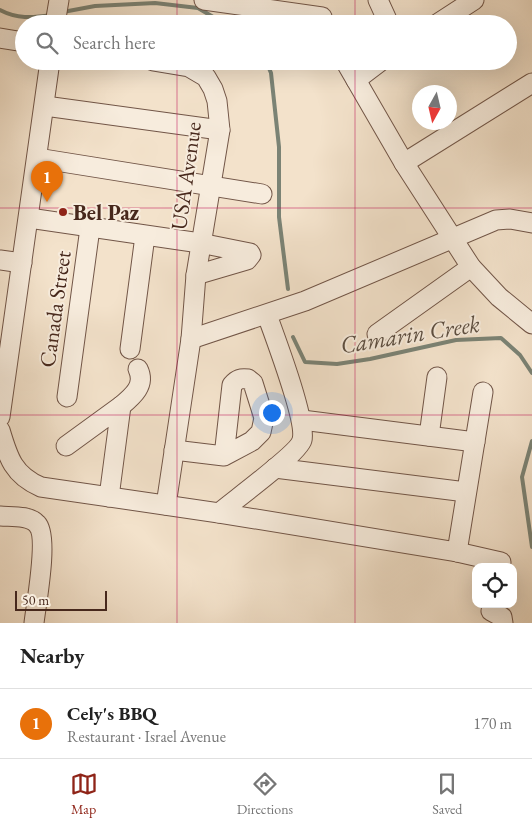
<!DOCTYPE html>
<meta charset="utf-8">
<style>
body{margin:0;font-family:"EB Garamond",serif;background:#f2f2f2;color:#222}
.controls{position:absolute;right:15px;bottom:15px;display:grid;overflow:hidden;border-radius:10px;box-shadow:0 5px 20px #0002}
.controls button{width:45px;height:45px;display:grid;place-items:center;padding:0;border:0;border-bottom:1px solid #e0e0e0;background:#fff;color:#222;font:25px sans-serif}
.compass{position:absolute;left:412px;top:85px;width:45px;height:45px;border-radius:50%;background:#fff;box-shadow:0 5px 20px #0002;rotate:188deg}
.scale{position:absolute;left:15px;bottom:12px;width:92px;box-sizing:border-box;padding-left:5px;border:2px solid #47281c;border-top:0;font-size:14px;line-height:18px;white-space:nowrap;color:#47281c;-webkit-text-stroke:4px #f7ecdd;paint-order:stroke}
.you{position:absolute;left:271px;top:412px;width:18px;height:18px;margin:-12px;border:4px solid #fff;border-radius:50%;background:#1a73e8;box-shadow:0 0 0 8px #1a73e833}
.badge{display:grid;place-items:center;width:32px;height:32px;border-radius:50%;background:#8f2418;color:#fff;font-size:16px;font-weight:700}
.pin{position:absolute;translate:-50% -41px;filter:drop-shadow(0 1px 2px #0008)}
.pin::after{content:'';position:absolute;top:26px;width:18px;height:15px;background:inherit;clip-path:polygon(0 0,100% 0,50% 100%)}
.list{margin:0;padding:0;list-style:none}
h2{display:flex;justify-content:space-between;align-items:center;height:65px;margin:0;padding:0 20px;font-size:21px}
h2 small{font-size:16px;font-weight:400;color:#767676}
.list li{display:grid;grid-template-columns:32px 1fr auto;gap:15px;align-items:center;box-sizing:border-box;height:70px;padding:0 20px;border-top:1px solid #e0e0e0}
.list b{display:block;font-size:19px;white-space:nowrap}
.list p{margin:0;font-size:16px;white-space:nowrap;color:#767676}
.list em{font-size:16px;font-style:normal;color:#767676}
.icon{flex:none;width:28px;height:28px;fill:none;stroke:currentColor;stroke-width:2;stroke-linecap:round;stroke-linejoin:round}
.map{position:relative;flex:none;width:532px;height:623px;overflow:hidden}
.search{position:absolute;background:#fff;box-shadow:0 5px 20px #0002;left:15px;right:15px;top:15px;height:55px;display:flex;align-items:center;gap:12px;box-sizing:border-box;padding:0 18px;border-radius:28px;color:#767676;font-size:19px}
.sheet{height:135px;background:#fff}
nav{display:flex;justify-content:space-around;align-items:center;box-sizing:border-box;height:70px;border-top:1px solid #e0e0e0;background:#fff;font-size:14px;color:#767676}
nav a{display:grid;justify-items:center;gap:2px}
nav .on{color:#8f2418}
.map>svg:first-child{display:block}
</style>
<div class="map">
<svg width="532" height="623" viewBox="0 0 532 623">
<rect width="100%" height="100%" fill="#f3e2cb"/>
<filter id="stains"><feTurbulence type="fractalNoise" baseFrequency=".004" numOctaves="4"/><feColorMatrix values="0 0 0 0 .2 0 0 0 0 .09 0 0 0 0 .02 0 0 0 .5 -.17"/></filter>
<radialGradient id="worn" r=".72"><stop offset=".6" stop-color="#630" stop-opacity="0"/><stop offset="1" stop-color="#630" stop-opacity=".3"/></radialGradient>
<g fill="none" stroke-linecap="round" stroke-linejoin="round">
<g stroke="#7b8375" stroke-width="4">
<path d="M0,10c17,9 32,8 51,5"/>
<path d="M63,12l32,-6 60,-3 43,5 27,16"/>
<path d="M266,61l5,12 8,74v70l9,72"/>
<path d="M293,337l12,25 32,2 33,-5 86,-19 45,-2 19,17 12,18"/>
<path d="M532,441l-10,36 10,70"/>
</g>
<defs>
<g id="minor">
<path d="M204,0l118,17"/>
<path d="M378,0l11,24"/>
<path d="M55,24l4,-24"/>
<path d="M437,24l37,-24"/>
<path d="M0,38l24,4"/>
<path d="M153,61l36,6 17,10 7,12 4,12 3,29 -24,145 -5,64 -25,166"/>
<path d="M345,61l59,102 67,104 28,30 33,27"/>
<path d="M356,80l25,-19"/>
<path d="M45,106l175,24"/>
<path d="M37,158l225,36"/>
<path d="M404,163l128,-80"/>
<path d="M29,218l171,25 50,10 1,2 -4,5 -51,15"/>
<path d="M0,260l22,3"/>
<path d="M377,334l94,-67"/>
<path d="M191,339l114,-38 191,-81 14,-1 22,4"/>
<path d="M130,349l15,-113"/>
<path d="M67,397l23,-169"/>
<path d="M121,406c12,-10 25,-21 17,-37"/>
<path d="M0,417l50,-356"/>
<path d="M302,420l173,22"/>
<path d="M0,430c8,27 13,45 41,57l178,26 238,39 44,10"/>
<path d="M429,436l8,-59"/>
<path d="M66,446l55,-40 -12,91"/>
<path d="M174,450l50,6 28,-15 9,-9 3,-14 -11,-35 -5,-4c-7,-1 -11,0 -16,6l-8,71"/>
<path d="M275,468l191,24"/>
<path d="M219,513c14,-12 80,-60 83,-73 5,-18 -27,-103 -35,-125"/>
<path d="M0,516c11,1 29,-1 37,8 12,12 -1,81 -3,99"/>
<path d="M457,552l26,-160"/>
<path d="M491,611l11,6 1,6"/>
</g>
</defs>
<use href="#minor" stroke="#725648" stroke-width="21"/>
<use href="#minor" stroke="#f7ecdd" stroke-width="19"/>
</g>
<path fill="none" stroke="#c2185b" stroke-width="1" stroke-opacity="0.55" d="M177,0v24M355,0v24M177,61v562M355,61v562M0,208h532M0,415h532"/>
<circle fill="#8f2418" stroke="#f7ecdd" stroke-width="2" cx="63" cy="212" r="5"/>
<g text-anchor="middle" dominant-baseline="central" stroke-width="4" stroke-linejoin="round" paint-order="stroke">
<g font-size="22" fill="#47281c" stroke="#f7ecdd">
<text transform="translate(186 176) rotate(-82)">USA Avenue</text>
<text transform="translate(55 309) rotate(-82)">Canada Street</text>
</g>
<g font-size="22" font-weight="bold" fill="#47281c" stroke="#f7ecdd" text-anchor="start">
<text x="73" y="212">Bel Paz</text>
</g>
<g font-size="24" font-style="italic" fill="#5c4e41" stroke="#f7ecdd">
<text transform="translate(410 334) rotate(-9)">Camarin Creek</text>
</g>
</g>
<rect width="100%" height="100%" filter="url(#stains)"/>
<rect width="100%" height="100%" fill="url(#worn)"/>
</svg>
<div class="controls">
<button><svg class="icon" aria-label="locate" viewBox="0 0 24 24"><circle cx="12" cy="12" r="6"/><path d="M12 2v4M12 18v4M2 12h4M18 12h4"/></svg></button>
</div>
<svg class="compass" viewBox="-18 -18 36 36"><path d="M0-13l5 13h-10z" fill="#e53935"/><path d="M0 13l5-13h-10z" fill="#767676"/></svg>
<div class="scale">50 m</div>
<div class="you"></div>
<div class="pin badge" style="left:47px;top:202px;background:#e8710a">1</div>
<div class="search"><svg class="icon" aria-label="search" viewBox="0 0 24 24"><circle cx="10" cy="10" r="6"/><path d="M15 15l6 6"/></svg>Search here</div>
</div>
<section class="sheet">
<h2>Nearby<small></small></h2>
<ul class="list">
<li><span class="badge" style="background:#e8710a">1</span><div><b>Cely's BBQ</b><p>Restaurant · Israel Avenue</p></div><em>170 m</em></li>
</ul>
</section>
<nav>
<a class="on"><svg class="icon" aria-label="map" viewBox="0 0 24 24"><path d="M3 6l6-2 6 2 6-2v14l-6 2-6-2-6 2zM9 4v14M15 6v14"/></svg>Map</a>
<a><svg class="icon" aria-label="directions" viewBox="0 0 24 24"><path d="M12 3l9 9-9 9-9-9zM9 14v-3h6M13 9l2 2-2 2"/></svg>Directions</a>
<a><svg class="icon" aria-label="saved" viewBox="0 0 24 24"><path d="M7 4h10v16l-5-4-5 4z"/></svg>Saved</a>
</nav>
